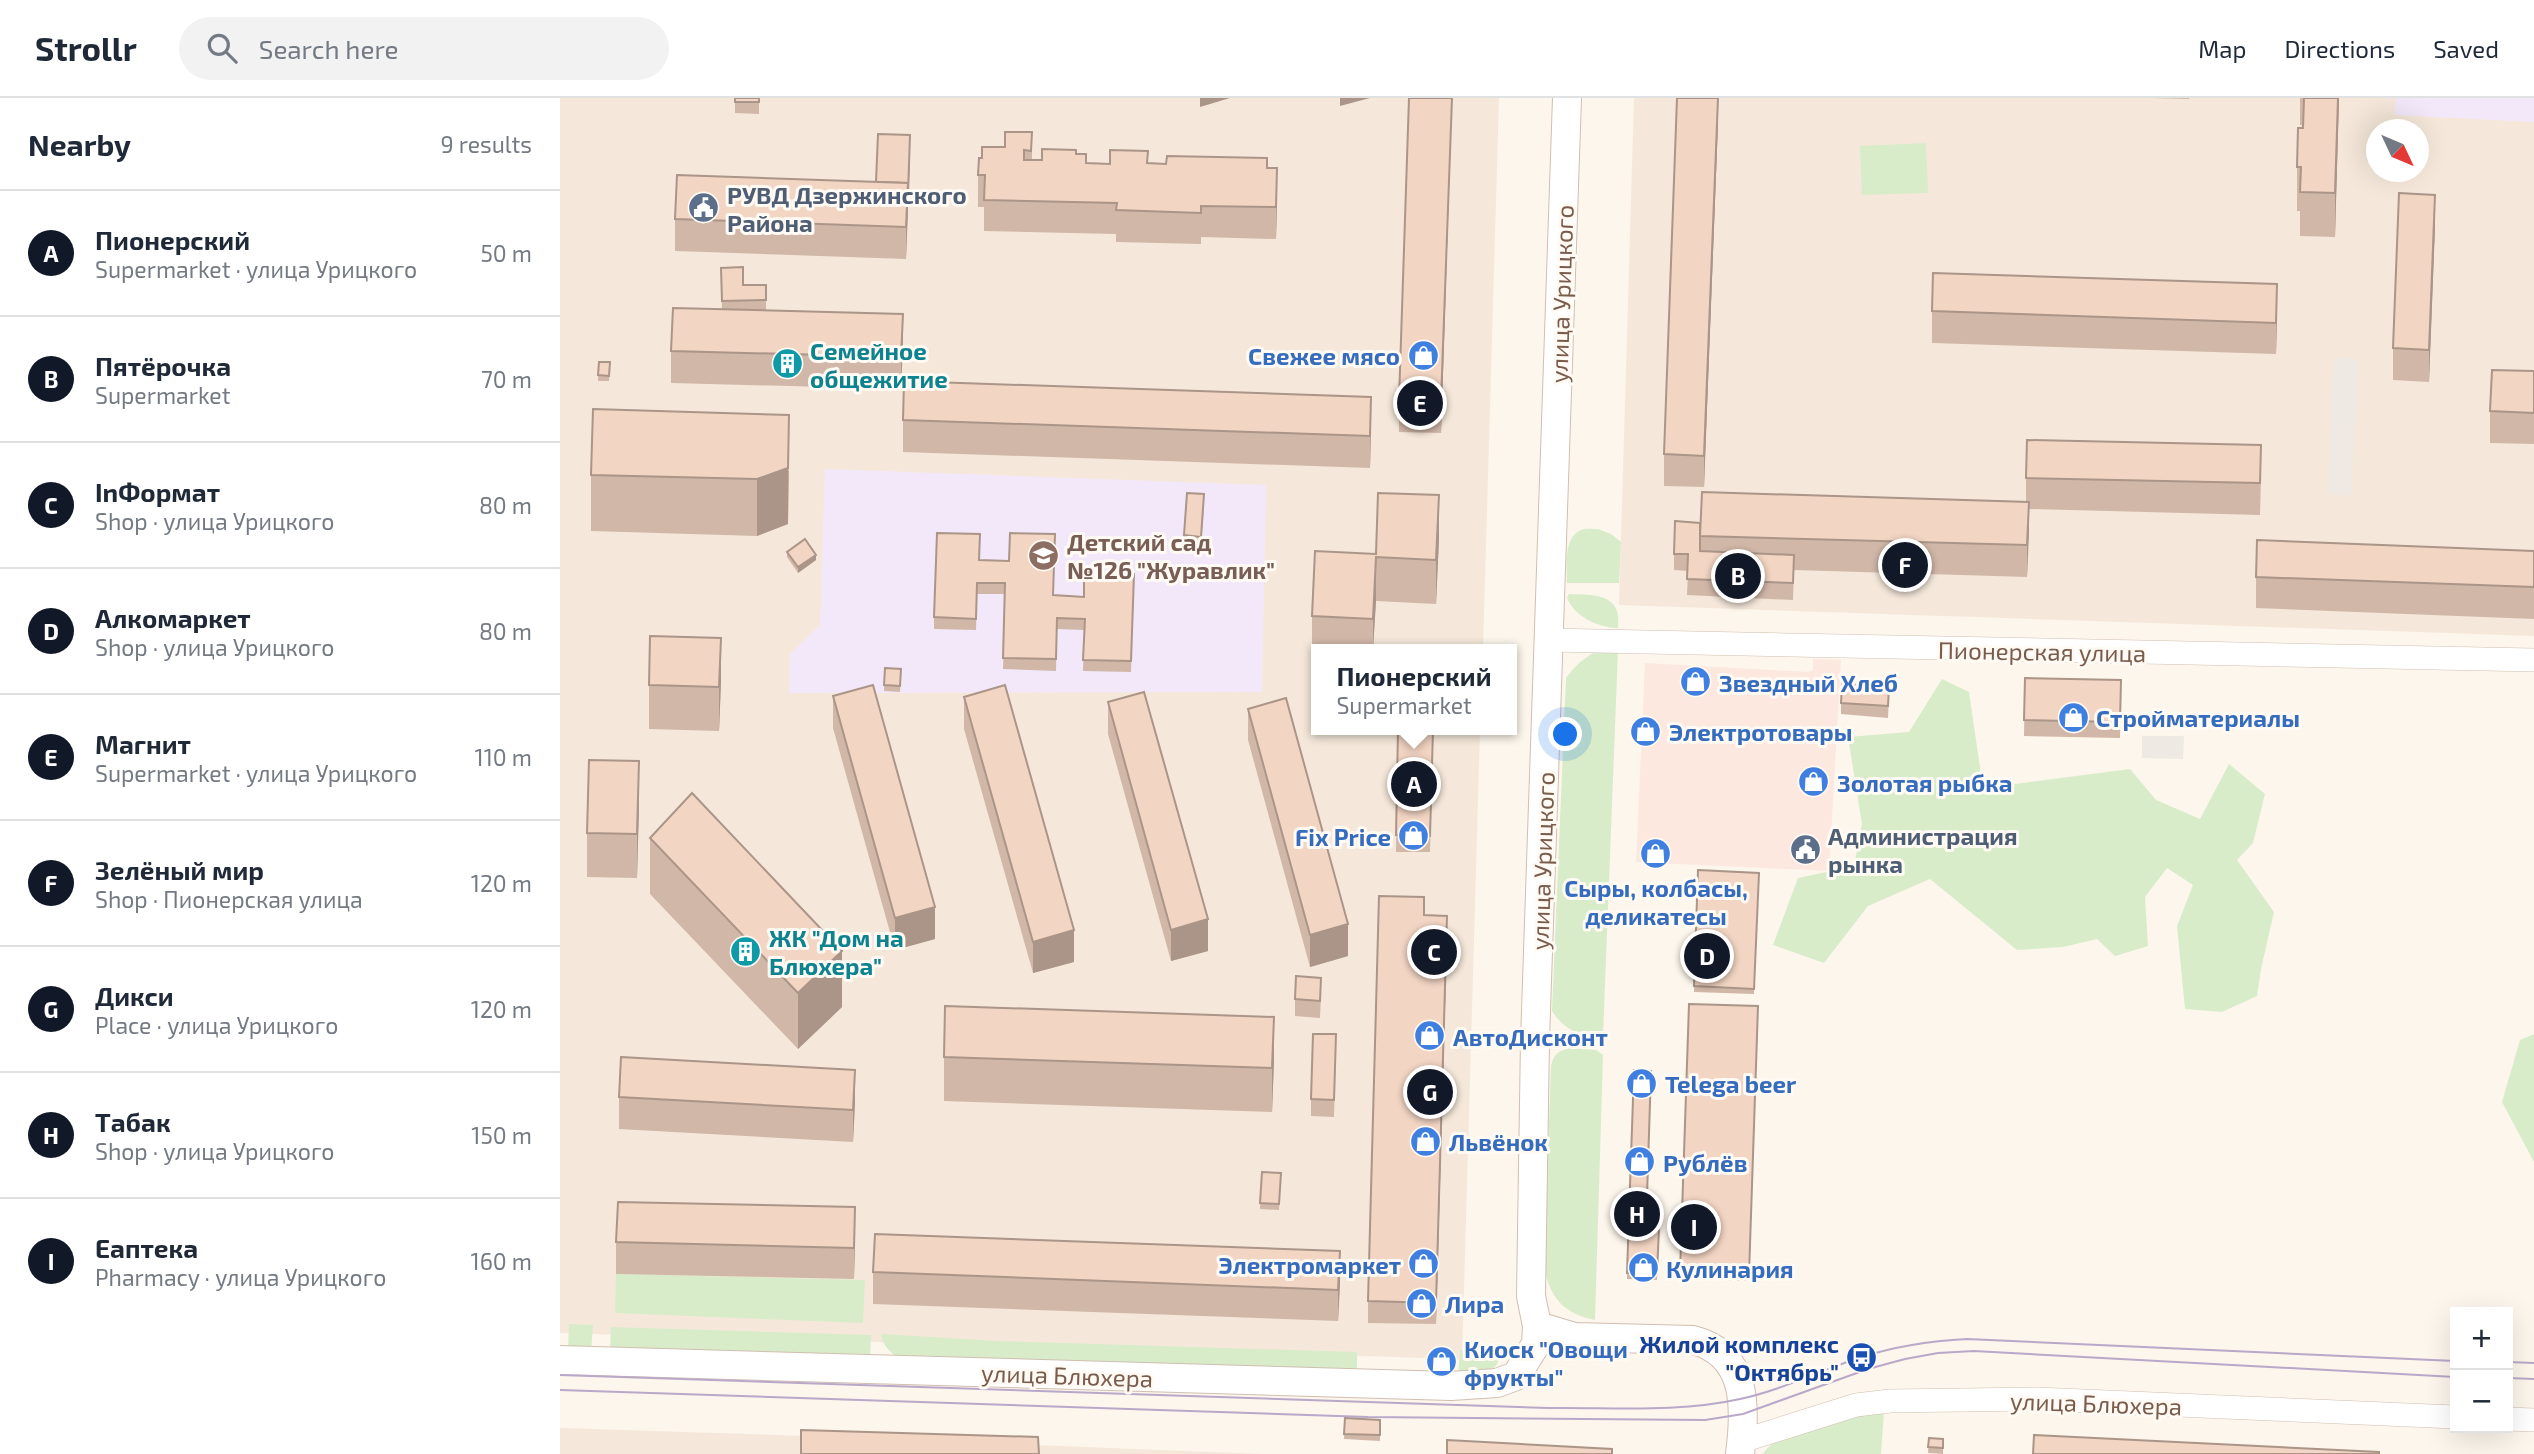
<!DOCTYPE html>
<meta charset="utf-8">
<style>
body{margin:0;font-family:"Exo 2",sans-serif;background:#f2f2f3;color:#1f2937}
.controls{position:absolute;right:21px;bottom:21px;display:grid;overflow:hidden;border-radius:0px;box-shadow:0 7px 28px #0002}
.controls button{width:63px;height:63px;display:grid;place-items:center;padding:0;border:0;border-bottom:2px solid #e0e1e3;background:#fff;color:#1f2937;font:35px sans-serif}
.compass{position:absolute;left:1806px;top:21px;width:63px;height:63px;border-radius:50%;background:#fff;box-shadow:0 7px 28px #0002;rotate:134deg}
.you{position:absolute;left:1006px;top:637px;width:24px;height:24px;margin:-18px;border:5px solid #fff;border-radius:50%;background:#1a73e8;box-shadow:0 0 0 10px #1a73e833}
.badge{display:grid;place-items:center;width:46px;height:46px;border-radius:50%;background:#111827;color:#fff;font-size:23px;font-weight:700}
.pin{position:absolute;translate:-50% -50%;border:4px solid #fff;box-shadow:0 2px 7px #0006}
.popup{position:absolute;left:751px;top:546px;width:206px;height:91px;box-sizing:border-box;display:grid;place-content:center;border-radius:0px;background:#fff;filter:drop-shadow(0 2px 5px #0005);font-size:23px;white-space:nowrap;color:#747a83}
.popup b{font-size:26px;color:#1f2937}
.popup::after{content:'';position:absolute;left:50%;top:100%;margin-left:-14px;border:14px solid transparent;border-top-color:#fff}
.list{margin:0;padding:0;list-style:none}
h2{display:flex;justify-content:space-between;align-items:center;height:91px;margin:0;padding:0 28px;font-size:30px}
h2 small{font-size:23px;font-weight:400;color:#747a83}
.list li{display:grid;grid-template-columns:46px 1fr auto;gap:21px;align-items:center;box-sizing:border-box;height:126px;padding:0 28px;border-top:2px solid #e0e1e3}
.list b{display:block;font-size:26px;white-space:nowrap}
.list p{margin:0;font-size:23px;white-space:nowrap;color:#747a83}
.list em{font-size:23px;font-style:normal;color:#747a83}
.icon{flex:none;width:38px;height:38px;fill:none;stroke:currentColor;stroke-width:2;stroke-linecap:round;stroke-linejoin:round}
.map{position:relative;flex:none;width:1974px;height:1356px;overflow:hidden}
header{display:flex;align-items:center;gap:42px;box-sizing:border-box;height:98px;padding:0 35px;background:#fff;border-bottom:2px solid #e0e1e3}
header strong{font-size:33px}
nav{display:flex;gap:38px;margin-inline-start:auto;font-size:24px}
.search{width:490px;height:63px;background:#f2f2f3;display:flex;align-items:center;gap:18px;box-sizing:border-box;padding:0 24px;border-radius:38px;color:#747a83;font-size:26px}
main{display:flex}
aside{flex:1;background:#fff}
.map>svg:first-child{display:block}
</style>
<header>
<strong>Strollr</strong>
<div class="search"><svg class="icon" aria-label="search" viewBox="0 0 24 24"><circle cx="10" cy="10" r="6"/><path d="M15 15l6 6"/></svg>Search here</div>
<nav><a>Map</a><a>Directions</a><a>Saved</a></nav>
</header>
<main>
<aside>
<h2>Nearby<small>9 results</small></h2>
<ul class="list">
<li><span class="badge">A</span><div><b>Пионерский</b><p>Supermarket · улица Урицкого</p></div><em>50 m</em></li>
<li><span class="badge">B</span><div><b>Пятёрочка</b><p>Supermarket</p></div><em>70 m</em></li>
<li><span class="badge">C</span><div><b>InФормат</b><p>Shop · улица Урицкого</p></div><em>80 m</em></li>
<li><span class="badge">D</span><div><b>Алкомаркет</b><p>Shop · улица Урицкого</p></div><em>80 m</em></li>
<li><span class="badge">E</span><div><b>Магнит</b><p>Supermarket · улица Урицкого</p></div><em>110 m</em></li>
<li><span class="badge">F</span><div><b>Зелёный мир</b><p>Shop · Пионерская улица</p></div><em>120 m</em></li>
<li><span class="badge">G</span><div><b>Дикси</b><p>Place · улица Урицкого</p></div><em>120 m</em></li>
<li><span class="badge">H</span><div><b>Табак</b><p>Shop · улица Урицкого</p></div><em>150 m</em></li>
<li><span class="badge">I</span><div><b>Еаптека</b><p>Pharmacy · улица Урицкого</p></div><em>160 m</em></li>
</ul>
</aside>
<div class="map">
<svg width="1974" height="1356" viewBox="0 0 1974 1356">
<rect width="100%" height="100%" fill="#fdf6ec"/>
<g fill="#f5e8da" fill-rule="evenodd">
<path d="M0,0h939l-16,551h-167v81h164l-18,629 -902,-26z"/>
<path d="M1074,0h900v538l-915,-31zM1816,32h42v42h-42z"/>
<path d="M0,1330l219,7 483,19h-702z"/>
</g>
<path fill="#fde8e0" d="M1253,561l28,1 -12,211 -193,-9 9,-199 163,9 5,-2z"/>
<g fill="#efe9e4">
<path d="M1774,260l24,1 -7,137 -23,-2z"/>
<path d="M1582,638h42l-1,23 -41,-1z"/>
</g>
<g fill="#f3e8fa">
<path d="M1836,0h138v24l-139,-7z"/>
<path d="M265,371l441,16 -4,207 -473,1 1,-39 30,-29z"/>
</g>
<g fill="#d8ecc9">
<path d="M1366,45l2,50 -66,2 -2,-49z"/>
<path d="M1038,431l13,5 10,8 -2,41h-52c0,-15 -4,-46 14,-53 4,-2 12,-1 17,-1z"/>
<path d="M1009,496c26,1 53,-1 49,34 -19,0 -43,-11 -51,-30z"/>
<path d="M1045,550l13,2 -15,386c-23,0 -38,-5 -51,-25l14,-333c11,-15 22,-24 39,-30z"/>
<path d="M1382,581l27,13 14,96 147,-19 26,31 44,19 29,-55 36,30 -12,49 -16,17 37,52 -13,57 -4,27 -35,16 -37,-3 -8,-83 16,-41 -26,-17 -22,29 3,49 -33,10 -18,-17 -34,8 -46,3 -87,-71 -62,27 -44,57 -51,-18 25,-67 56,-12 8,-42 -14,-87 61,-5z"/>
<path d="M1974,936v128l-32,-60 18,-62z"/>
<path d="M1009,950l27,2 7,5 -8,265c-31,-6 -45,-22 -51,-53l7,-201c3,-12 7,-15 18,-18z"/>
<path d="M56,1176l249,6 -2,43 -248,-10z"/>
<path d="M9,1226l24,1 -2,27 -23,-1z"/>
<path d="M51,1229l260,8 -1,26 -260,-8z"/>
<path d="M321,1236l116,7 360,11v20l-459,-14c-9,-7 -15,-12 -17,-24z"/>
<path d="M900,1252l42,2c-7,25 -21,21 -44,24z"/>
<path d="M1324,1313l-3,43h-118c16,-27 91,-39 121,-43z"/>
</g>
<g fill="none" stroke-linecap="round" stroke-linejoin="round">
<defs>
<g id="minor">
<path d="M989,542l985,20"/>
<path d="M1948,1321l26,1"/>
<path d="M1182,1343l114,-36 34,-4 147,-2 418,18"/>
</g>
<g id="tertiary">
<path d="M977,1228l37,11 119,3c55,14 53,68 47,114"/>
<path d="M0,1262l891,26 46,-3 19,-7 20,-32 1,-18 -6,-30 4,-256 32,-942"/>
</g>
</defs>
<use href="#minor" stroke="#d1beb0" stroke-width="24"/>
<use href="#tertiary" stroke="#d1beb0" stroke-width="30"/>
<use href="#minor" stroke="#fff" stroke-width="23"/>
<use href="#tertiary" stroke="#fff" stroke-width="28"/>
<g stroke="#b9a8c9" stroke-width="2">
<path d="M1948,1264l26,1"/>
<path d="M0,1277l988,33c63,-1 130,5 192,-9 42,-9 81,-29 122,-42 34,-11 69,-16 105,-18l488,22"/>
<path d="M1948,1280l26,1"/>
<path d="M0,1292l808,27 337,3 38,-6 125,-45 37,-10 33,-6 36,-2 481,26"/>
</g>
</g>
<g fill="#d1b7a8">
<path d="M175,0h24v16l-24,-1z"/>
<path d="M892,0l-11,335 -42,-1v-32z"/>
<path d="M1591,0h38v1z"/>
<path d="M1740,0h39l-4,139 -35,-1v-25h-3v-44l6,-39v-3h-3z"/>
<path d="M1158,24l-14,365 -40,-1v-32z"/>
<path d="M472,34v28h10l34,-6 10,9h62l119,5 10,32 -1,39 -75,-2v7l-85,-2v-8l-132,-3v-24h-6v-32l4,-17 23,-11z"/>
<path d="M350,59l-4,102 -231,-8v-32l201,-37z"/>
<path d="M1875,128l-6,156 -36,-2v-32z"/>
<path d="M161,170l22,17h23v25l137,35 -2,44 -230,-6v-32l51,-42z"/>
<path d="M1372,213l345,5 -1,38 -344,-11z"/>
<path d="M39,264h11l-1,19h-11z"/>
<path d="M1974,273v73l-44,-1v-32z"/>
<path d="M343,322l468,9 -1,39 -467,-16z"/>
<path d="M229,373l-1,53 -31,12 -166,-5v-56z"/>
<path d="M1701,379l-1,38 -231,-6 -2,68 -233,-7 -1,30 -106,-5 1,-24 -14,-1v-16l26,-31 326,-21v-24z"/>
<path d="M644,408l-3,42 -17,-1v-12z"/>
<path d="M879,441l-3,65 -60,-3 -3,48h-57v11h-4v-44l64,-62z"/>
<path d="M1974,453v68l-278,-11v-31z"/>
<path d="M227,454l29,8 -18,13 -11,-16z"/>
<path d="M419,462l74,36 31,1 50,-23 -3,98 -48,-1 1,-41 -27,-1 -1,42 -53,-2 2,-75h-28l-1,36 -42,-1v-12z"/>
<path d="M325,570l16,1 -1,23 -16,-1z"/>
<path d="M1465,580l96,2 -1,58 -96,-2z"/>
<path d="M161,584l-2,49 -70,-2v-44z"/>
<path d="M273,598l102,243 -40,11 -62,-222z"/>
<path d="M404,599l110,265 -41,11 -69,-244z"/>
<path d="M1329,600l-1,20 -47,-4v-11z"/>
<path d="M548,604l100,249 -37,10 -63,-227z"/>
<path d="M688,611l100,247 -38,11 -62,-227z"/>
<path d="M838,632h35l-3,122h-34z"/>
<path d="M79,707l-2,73 -50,-1v-44z"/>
<path d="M90,740l192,169 -44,42 -148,-155z"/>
<path d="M1138,772l61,3 -5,121 -60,-2z"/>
<path d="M864,817l23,23 -11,386 -68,-1v-22z"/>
<path d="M761,897l-1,23 -25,-2v-17z"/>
<path d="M1198,908l-9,275 -69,-2v-6z"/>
<path d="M776,953l-2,66 -23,-1v-17z"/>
<path d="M384,959l330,4 -2,51 -328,-11z"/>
<path d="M1074,972l12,158h13l-2,52 -30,-1z"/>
<path d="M59,999l236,5 -2,40 -234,-13z"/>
<path d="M702,1074l19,1 -2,37 -19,-1z"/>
<path d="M295,1141l-1,40 -238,-5v-32z"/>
<path d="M313,1174l467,11 -2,38 -465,-17z"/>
<path d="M785,1320l35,2v21l-36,-2z"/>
<path d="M1369,1340l14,1v15l-15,-1z"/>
</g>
<g fill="#aa9588">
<path d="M640,0h30l-30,9z"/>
<path d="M780,0h30l-30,8z"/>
<path d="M892,0l-11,335v-32z"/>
<path d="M1158,0v24l-14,365v-31z"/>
<path d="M1778,0h1l-4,139v-44z"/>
<path d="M350,37v22l-4,102v-32z"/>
<path d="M717,70v32l-1,39v-32z"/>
<path d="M1875,97v31l-6,156v-32z"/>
<path d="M1717,186v32l-1,38v-31z"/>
<path d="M343,216v31l-2,44v-32z"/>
<path d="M811,299v32l-1,39v-32z"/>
<path d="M229,317l-1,109 -31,12v-57z"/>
<path d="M879,397v44l-3,65v-44z"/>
<path d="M1469,404v31l-2,44v-32z"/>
<path d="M256,457v5l-18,13v-6z"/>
<path d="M816,459v44l-3,48v-30z"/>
<path d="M161,540v44l-2,49v-44z"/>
<path d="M79,663v44l-2,73v-44z"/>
<path d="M375,809v32l-40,11v-32z"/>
<path d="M887,818v22l-11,386v-21z"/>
<path d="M648,821v32l-37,10v-31z"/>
<path d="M788,826v32l-38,11v-32z"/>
<path d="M514,832v32l-41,11v-31z"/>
<path d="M282,853v56l-44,42v-56z"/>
<path d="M714,919v44l-2,51v-44z"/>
<path d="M295,972v32l-2,40v-32z"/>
<path d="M295,1109v32l-1,40v-31z"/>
<path d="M780,1153v32l-2,38v-31z"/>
</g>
<g fill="#f3d5c3" stroke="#aa9588" stroke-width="2">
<rect x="175" y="0" width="24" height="4"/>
<path d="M849,0h43l-11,303 -42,-1z"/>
<path d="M1117,0h41l-14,358 -40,-2z"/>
<path d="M1744,0h34l-3,95 -35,-1 1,-25h-4l1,-39h5z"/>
<path d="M445,34h27l-1,19 -7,-1v10h18v-11l34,1v4h10v9l24,1v-14l38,1 -1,12 19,1 1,-8 100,2v10h10l-1,39 -75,-1v7l-85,-3 1,-7 -133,-3 1,-25h-7l1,-17h3v-11h23z"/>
<path d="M318,36l32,1 -2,58v-10l-32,-1z"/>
<path d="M117,77l231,8 -2,44 -231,-8z"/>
<path d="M1839,95l36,2 -6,155 -36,-2z"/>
<path d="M183,169v18h23v15l-44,1 -1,-33z"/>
<path d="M1373,175l344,11 -1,39 -344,-12z"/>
<path d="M113,210l230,6 -2,43 -230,-6z"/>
<path d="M39,264h11l-1,14 -11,-1z"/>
<path d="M1932,272l42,1v42l-44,-2z"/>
<path d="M344,283l467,16 -1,39 -467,-16z"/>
<path d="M33,311l196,6 -1,53 -31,11 -166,-4z"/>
<path d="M1467,342l234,5 -1,38 -234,-5z"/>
<path d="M1142,394l327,10 -2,43 -327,-9z"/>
<path d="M627,395l17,1 -3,43 -17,-2z"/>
<path d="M818,395l61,2 -3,65 -60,-3 -3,62 -61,-3 3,-65 61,3z"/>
<path d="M1115,423l25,2v28l94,4 -1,28 -106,-4 1,-25h-14z"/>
<path d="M377,435l43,1 -1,26 30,1 1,-28 45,1 -2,61 31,2v-25l50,2 -3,87 -48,-1 2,-41 -28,-1 -1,41 -53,-1 2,-75h-28l-1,36 -42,-2z"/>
<path d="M245,441l11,16 -18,12 -11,-15z"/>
<path d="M1697,442l277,11v36l-278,-10z"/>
<path d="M90,538l71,2 -2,49 -70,-2z"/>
<path d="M325,570l16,1 -1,17 -16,-1z"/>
<path d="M1465,580l96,2 -1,42 -96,-2z"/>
<path d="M1282,586l47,3 -1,19 -47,-3z"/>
<path d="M313,587l62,222 -40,11 -62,-222z"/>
<path d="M445,587l69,245 -41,12 -69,-245z"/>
<path d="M584,594l64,227 -37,11 -63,-228z"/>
<path d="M726,600l62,226 -38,11 -62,-226z"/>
<path d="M838,632h35l-3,106 -34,-1z"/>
<path d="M29,662l50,1 -2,73 -50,-1z"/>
<path d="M132,695l150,158 -44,42 -148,-155z"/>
<path d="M1138,772l61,3 -5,116 -60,-3z"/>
<path d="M819,798l45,1v18l23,1 -11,387 -68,-2z"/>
<path d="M736,878l25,2 -1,23 -25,-2z"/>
<path d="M1129,906l69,2 -9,269 -69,-2z"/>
<path d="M385,908l329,11 -2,51 -328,-11z"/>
<path d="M753,936h23l-2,66 -23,-1z"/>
<path d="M61,959l234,13 -2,40 -234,-13z"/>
<path d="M1074,972l17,1 -5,157h13l-2,46 -30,-1z"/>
<path d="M702,1074l19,1 -2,31 -19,-1z"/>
<path d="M58,1104l237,5 -1,41 -238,-6z"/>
<path d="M315,1136l465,17 -2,39 -465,-18z"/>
<path d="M785,1320l35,2v15l-36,-1z"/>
<path d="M241,1332l237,7 1,17h-238z"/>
<path d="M1474,1337l345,17v2h-346z"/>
<path d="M1369,1340l14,1v9l-15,-1z"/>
<path d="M887,1342l165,9v5h-165z"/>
</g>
<defs>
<symbol id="civic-disc" viewBox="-11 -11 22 22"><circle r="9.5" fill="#5c6f8a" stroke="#fffaf3"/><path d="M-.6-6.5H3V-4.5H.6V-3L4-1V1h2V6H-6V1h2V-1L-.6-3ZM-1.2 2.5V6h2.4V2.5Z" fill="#fff"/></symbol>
<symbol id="shop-disc" viewBox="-11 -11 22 22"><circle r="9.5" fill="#3f7fe0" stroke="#fffaf3"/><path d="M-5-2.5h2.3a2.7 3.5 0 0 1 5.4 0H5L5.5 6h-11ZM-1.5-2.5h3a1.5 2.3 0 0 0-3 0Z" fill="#fff"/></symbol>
<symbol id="building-disc" viewBox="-11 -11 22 22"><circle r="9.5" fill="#0f9aa8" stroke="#fffaf3"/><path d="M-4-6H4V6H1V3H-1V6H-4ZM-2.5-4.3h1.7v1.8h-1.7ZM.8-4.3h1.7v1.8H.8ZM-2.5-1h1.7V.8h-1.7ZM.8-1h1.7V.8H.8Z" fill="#fff"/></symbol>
<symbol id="school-disc" viewBox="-11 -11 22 22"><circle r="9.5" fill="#8d6e63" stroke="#fffaf3"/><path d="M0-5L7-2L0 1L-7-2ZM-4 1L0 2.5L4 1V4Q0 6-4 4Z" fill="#fff"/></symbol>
<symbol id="bus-disc" viewBox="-11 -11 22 22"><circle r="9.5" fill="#1a4fb4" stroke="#fffaf3"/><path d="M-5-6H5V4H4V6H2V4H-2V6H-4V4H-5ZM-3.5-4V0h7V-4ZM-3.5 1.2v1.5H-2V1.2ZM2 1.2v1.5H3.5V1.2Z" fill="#fff"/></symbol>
</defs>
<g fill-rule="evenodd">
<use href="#civic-disc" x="126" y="92" width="35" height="35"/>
<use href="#shop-disc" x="846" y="240" width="35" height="35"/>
<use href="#building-disc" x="210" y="248" width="35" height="35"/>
<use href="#school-disc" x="466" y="440" width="35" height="35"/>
<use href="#shop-disc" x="1118" y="566" width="35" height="35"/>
<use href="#shop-disc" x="1496" y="602" width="35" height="35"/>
<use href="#shop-disc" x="1068" y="616" width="35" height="35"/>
<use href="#shop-disc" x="1236" y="666" width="35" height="35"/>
<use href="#shop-disc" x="836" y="720" width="35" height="35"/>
<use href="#civic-disc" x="1228" y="734" width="35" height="35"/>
<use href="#shop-disc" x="1078" y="738" width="35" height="35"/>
<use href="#building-disc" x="168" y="836" width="35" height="35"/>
<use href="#shop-disc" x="852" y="920" width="35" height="35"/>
<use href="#shop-disc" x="1064" y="968" width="35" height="35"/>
<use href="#shop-disc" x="848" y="1026" width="35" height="35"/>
<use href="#shop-disc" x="1062" y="1046" width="35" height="35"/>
<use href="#shop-disc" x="846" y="1148" width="35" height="35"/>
<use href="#shop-disc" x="1066" y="1152" width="35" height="35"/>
<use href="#shop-disc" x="844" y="1188" width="35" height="35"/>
<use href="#bus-disc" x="1284" y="1242" width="35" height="35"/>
<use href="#shop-disc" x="864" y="1246" width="35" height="35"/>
</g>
<g text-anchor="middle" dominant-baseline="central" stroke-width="6" stroke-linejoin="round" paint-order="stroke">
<g font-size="24" font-weight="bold" fill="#4e5e75" stroke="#fffaf3" text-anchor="start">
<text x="167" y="96">РУВД Дзержинского<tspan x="167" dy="28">Района</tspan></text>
<text x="1268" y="737">Администрация<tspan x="1268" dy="28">рынка</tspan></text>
</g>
<g font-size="24" fill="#7a5c4d" stroke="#fffaf3">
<text transform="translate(1001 196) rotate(-88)">улица Урицкого</text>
<text transform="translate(1482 553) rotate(1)">Пионерская улица</text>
<text transform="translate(982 763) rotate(-88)">улица Урицкого</text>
<text transform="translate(507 1277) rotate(2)">улица Блюхера</text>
<text transform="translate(1536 1305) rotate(2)">улица Блюхера</text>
</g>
<g font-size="24" font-weight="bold" fill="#0d838f" stroke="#fffaf3" text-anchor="start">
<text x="250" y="252">Семейное<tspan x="250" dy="28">общежитие</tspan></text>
<text x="209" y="839">ЖК "Дом на<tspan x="209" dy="28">Блюхера"</tspan></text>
</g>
<g font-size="24" font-weight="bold" fill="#366cbe" stroke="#fffaf3" text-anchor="start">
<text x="840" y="257" text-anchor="end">Свежее мясо</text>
<text x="1159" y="584">Звездный Хлеб</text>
<text x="1536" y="619">Стройматериалы</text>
<text x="1109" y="633">Электротовары</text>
<text x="1277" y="684">Золотая рыбка</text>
<text x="831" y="738" text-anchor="end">Fix Price</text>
<text x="1096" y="789" text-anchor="middle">Сыры, колбасы,<tspan x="1096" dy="28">деликатесы</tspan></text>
<text x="893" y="938">АвтоДисконт</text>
<text x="1105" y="985">Telega beer</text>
<text x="889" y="1043">Львёнок</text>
<text x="1103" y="1064">Рублёв</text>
<text x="841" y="1166" text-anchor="end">Электромаркет</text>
<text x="1106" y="1170">Кулинария</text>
<text x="885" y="1205">Лира</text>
<text x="904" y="1250">Киоск "Овощи<tspan x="904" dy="28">фрукты"</tspan></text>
</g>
<g font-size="24" font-weight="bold" fill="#785e54" stroke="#fffaf3" text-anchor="start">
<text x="507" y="443">Детский сад<tspan x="507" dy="28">№126 "Журавлик"</tspan></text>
</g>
<g font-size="24" font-weight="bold" fill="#164399" stroke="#fffaf3" text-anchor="end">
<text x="1279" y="1245">Жилой комплекс<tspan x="1279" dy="28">"Октябрь"</tspan></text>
</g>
</g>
</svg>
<div class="controls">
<button>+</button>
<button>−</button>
</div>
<svg class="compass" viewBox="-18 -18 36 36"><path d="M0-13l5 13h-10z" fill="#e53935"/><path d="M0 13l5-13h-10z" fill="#747a83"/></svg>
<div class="you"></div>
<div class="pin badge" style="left:854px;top:686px">A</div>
<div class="popup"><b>Пионерский</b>Supermarket</div>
<div class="pin badge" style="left:1178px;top:478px">B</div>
<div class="pin badge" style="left:874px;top:854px">C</div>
<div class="pin badge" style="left:1147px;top:858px">D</div>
<div class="pin badge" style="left:860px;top:305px">E</div>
<div class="pin badge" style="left:1345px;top:467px">F</div>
<div class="pin badge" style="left:870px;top:994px">G</div>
<div class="pin badge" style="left:1077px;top:1116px">H</div>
<div class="pin badge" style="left:1134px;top:1129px">I</div>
</div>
</main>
